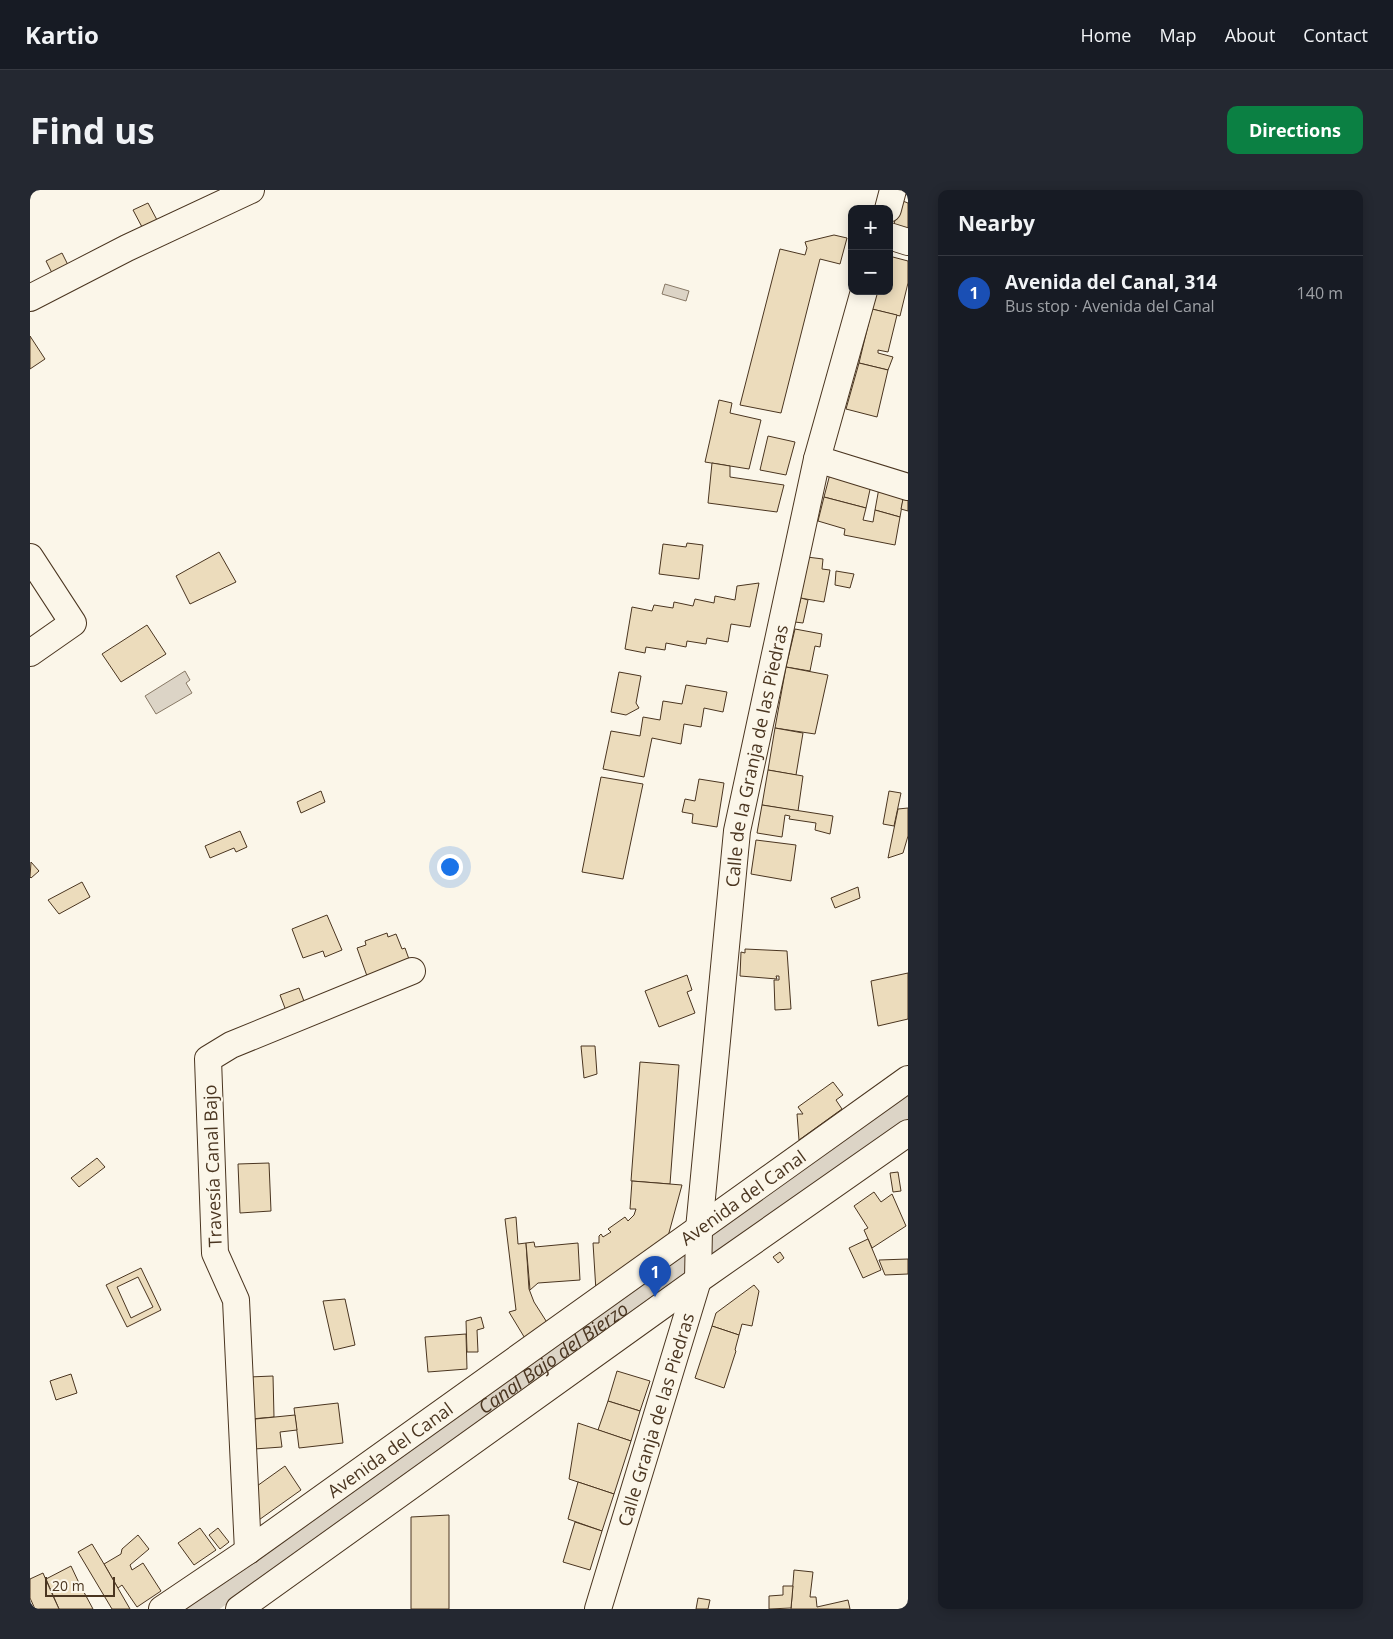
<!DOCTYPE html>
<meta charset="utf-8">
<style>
body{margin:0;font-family:"Open Sans",sans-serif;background:#242831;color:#f1f3f6}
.controls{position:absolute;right:15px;top:15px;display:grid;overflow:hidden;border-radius:10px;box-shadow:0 2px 12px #0003}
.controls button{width:45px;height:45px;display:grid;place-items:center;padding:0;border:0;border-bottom:1px solid #363941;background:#171b24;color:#f1f3f6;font:25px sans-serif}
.scale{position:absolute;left:15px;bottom:12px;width:70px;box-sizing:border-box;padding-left:5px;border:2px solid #4a3520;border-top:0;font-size:14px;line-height:18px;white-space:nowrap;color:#4a3520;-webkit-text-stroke:4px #fbf6e9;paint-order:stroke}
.you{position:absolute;left:419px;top:676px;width:18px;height:18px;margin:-12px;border:4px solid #fff;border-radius:50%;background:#1a73e8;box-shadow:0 0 0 8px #1a73e833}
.badge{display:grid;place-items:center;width:32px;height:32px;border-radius:50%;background:#0b8043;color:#fff;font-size:16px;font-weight:700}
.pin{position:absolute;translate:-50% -41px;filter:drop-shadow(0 1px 2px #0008)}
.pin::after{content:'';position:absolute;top:26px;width:18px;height:15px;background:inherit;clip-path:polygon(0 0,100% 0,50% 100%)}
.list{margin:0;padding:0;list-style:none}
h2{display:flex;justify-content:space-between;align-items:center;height:65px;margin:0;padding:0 20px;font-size:21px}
h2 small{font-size:16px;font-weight:400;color:#9ea1a6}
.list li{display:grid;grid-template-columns:32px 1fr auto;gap:15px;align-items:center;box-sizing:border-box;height:75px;padding:0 20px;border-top:1px solid #363941}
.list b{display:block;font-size:19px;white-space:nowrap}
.list p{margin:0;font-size:16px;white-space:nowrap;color:#9ea1a6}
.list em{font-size:16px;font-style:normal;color:#9ea1a6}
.map{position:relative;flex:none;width:878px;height:1419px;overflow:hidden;border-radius:10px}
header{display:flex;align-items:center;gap:30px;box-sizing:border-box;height:70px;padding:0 25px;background:#171b24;border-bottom:1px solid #363941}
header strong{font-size:24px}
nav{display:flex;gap:28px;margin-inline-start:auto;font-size:18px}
.intro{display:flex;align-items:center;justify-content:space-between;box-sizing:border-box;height:120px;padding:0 30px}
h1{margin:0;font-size:35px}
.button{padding:12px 22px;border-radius:10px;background:#0b8043;color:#fff;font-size:18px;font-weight:700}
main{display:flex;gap:30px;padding:0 30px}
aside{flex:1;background:#171b24;border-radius:10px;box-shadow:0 2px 12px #0003}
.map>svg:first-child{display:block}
</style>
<header>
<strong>Kartio</strong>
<nav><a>Home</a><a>Map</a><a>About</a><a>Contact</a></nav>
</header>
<div class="intro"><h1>Find us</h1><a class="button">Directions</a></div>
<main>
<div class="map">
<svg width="878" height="1419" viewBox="0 0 878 1419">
<rect width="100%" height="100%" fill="#fbf6e9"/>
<g fill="#dcd4c6" stroke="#887966">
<path d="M635,94l24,7 -3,10 -24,-7z"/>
<path d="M155,481l5,9 -4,3 6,10 -36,21 -11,-18z"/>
</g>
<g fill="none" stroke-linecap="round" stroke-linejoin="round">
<path stroke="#dcd4c6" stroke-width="25" id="s1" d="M168,1419l710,-502"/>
</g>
<g fill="#ecdcbc" stroke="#4a3520" fill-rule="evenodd">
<path d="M870,10l8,3v28l-15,-3z"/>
<path d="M118,13l9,17 -15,7 -9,-17z"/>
<path d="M804,45l13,3 -7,26 -20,-5 -39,154 -41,-8 40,-156 25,6 2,-7 -2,-6z"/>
<path d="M32,63l7,14 -16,8 -7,-14z"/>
<path d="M859,66l19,5v22l-8,33 -28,-7 5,-18h12z"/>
<path d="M842,119l25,6 -9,37 -10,-2v3l15,4 -5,13 -29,-7z"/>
<path d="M0,146l15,23 -15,10z"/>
<path d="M829,173l29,7 -11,47 -31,-8z"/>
<path d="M689,210l13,3 -2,10 31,7 -12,49 -44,-7z"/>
<path d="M738,246l27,6 -9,33 -26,-5z"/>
<path d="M682,273l18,3v11l54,8 -7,27 -69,-9z"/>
<path d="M800,284l41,11 -5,23 -42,-11z"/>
<path d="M849,298l25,6 -4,23 -25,-7z"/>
<path d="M874,304l4,1v16l-7,-2z"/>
<path d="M794,307l42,11 -3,12 10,2 2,-12 25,7 -5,28 -51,-10 1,-6 -27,-8z"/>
<path d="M657,353l16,2 -4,34 -40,-5 4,-30 23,3z"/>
<path d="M189,362l17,30 -46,22 -14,-28z"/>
<path d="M777,367l16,2 -1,10 8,1 -6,32 -24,-4z"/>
<path d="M806,381l18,3 -4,14 -15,-3z"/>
<path d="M729,393l-9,44 -19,-3 -3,18 -21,-4 -1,6 -19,-3 -1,6 -20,-4 -1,7 -19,-3 -1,6 -20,-4 7,-42 20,4 2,-6 19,3 1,-6 19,4 2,-7 19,4 1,-7 20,4 2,-14z"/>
<path d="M771,408l7,2 -5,23 -8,-1z"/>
<path d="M117,435l19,29 -45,28 -19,-28z"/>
<path d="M765,439l27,5 -2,13 -5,-1 -5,25 -24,-4z"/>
<path d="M756,477l42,8 -13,59 -40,-6z"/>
<path d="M589,482l22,4 -5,27 3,5 -13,7 -15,-3z"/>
<path d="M656,495l41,7 -4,20 -19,-4 -3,19 -17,-3 -3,20 -29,-6 -8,39 -41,-8 8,-38 29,5 3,-19 17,3 3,-19 19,3z"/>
<path d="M745,538l28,5 -7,42 -28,-5z"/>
<path d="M738,580l35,6 -5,35 -36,-6z"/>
<path d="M571,587l42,7 -20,95 -41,-7z"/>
<path d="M669,589l25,4 -7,44 -25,-4 1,-9 -11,-2 3,-13 10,2z"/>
<path d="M291,601l4,11 -24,11 -4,-11z"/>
<path d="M859,601l12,2 -7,33 -11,-2z"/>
<path d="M732,615l71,11 -3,18 -15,-4 1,-7 -27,-4 1,-3 -5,-1 -3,22 -25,-4z"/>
<path d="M878,618v28l-5,17 -15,5 10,-49z"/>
<path d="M210,641l7,16 -11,5 -2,-4 -24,10 -5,-12z"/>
<path d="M726,650l40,5 -5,36 -40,-7z"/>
<path d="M1,672l8,9 -8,7 -1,-1z"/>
<path d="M52,692l8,15 -31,17 -11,-14z"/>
<path d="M828,697l2,11 -25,10 -4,-10z"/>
<path d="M297,725l15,35 -17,7 -2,-6 -20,7 -11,-29z"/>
<path d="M357,743l1,4 8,-3 6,15 3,-1 5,14 -43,14 -10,-28 9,-3 -1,-4z"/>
<path d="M715,759l42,2 4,58 -16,1 -1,-30h5v-4h-3l1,3 -37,-3 1,-24 4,1z"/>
<path d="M878,783v46l-30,7 -7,-45z"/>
<path d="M657,785l5,15 -5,2 8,21 -36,14 -14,-36z"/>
<path d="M269,798l8,21 -19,7 -8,-21z"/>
<path d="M551,856h14l2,28 -13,4z"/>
<path d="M610,872l39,3 -9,119 -39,-3z"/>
<path d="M803,892l10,13 -7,5 6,9 -43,31 -2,-26h6l-5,-7z"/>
<path d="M67,968l8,9 -26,20 -8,-9z"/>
<path d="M239,973l2,48 -31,2 -2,-49z"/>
<path d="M868,982l3,19 -8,1 -3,-19z"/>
<path d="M602,991l50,4 -15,55 -71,51 -3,-48h6v-7l2,-2 2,3 8,-5 -3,-3 17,-12 3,4 6,-6 2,-6h-6z"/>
<path d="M844,1002l7,10 11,-8 14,32 -34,22 -8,-18 4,-2 -14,-22z"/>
<path d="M486,1027l2,27 8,-1 3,46 5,13 14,22 -22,16 -17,-28 7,-2 -11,-91z"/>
<path d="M838,1049l13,31 -18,8 -14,-30z"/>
<path d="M504,1052l1,5 43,-4 2,37 -42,3 -8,7 -4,-47z"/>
<path d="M750,1062l4,6 -6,5 -5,-6z"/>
<path d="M878,1069v15l-23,1 -6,-15z"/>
<path d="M111,1078l20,42 -34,17 -21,-42zM108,1087l15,30 -22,11 -14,-31z"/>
<path d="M724,1095l5,6 -7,35 -10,-2 -3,11 -27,-9 4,-13z"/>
<path d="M315,1109l10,46 -21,5 -11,-49z"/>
<path d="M451,1127l3,11 -7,2 1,22h-11l-1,-31z"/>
<path d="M682,1136l27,9 -4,15 1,1 -12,37 -29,-10z"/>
<path d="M436,1144l1,35 -39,3 -3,-35z"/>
<path d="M587,1181l33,10 -10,30 -32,-10z"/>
<path d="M41,1184l6,19 -21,7 -6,-19z"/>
<path d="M243,1186l1,41 -23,2 -2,-42z"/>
<path d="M578,1211l32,10 -9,30 -33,-11z"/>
<path d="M308,1213l5,40 -44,5 -5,-40z"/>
<path d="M265,1225l2,15 -17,2 2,15 -28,2 1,-30z"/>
<path d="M548,1233l53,18 -17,53 -45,-15z"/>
<path d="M255,1276l16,24 -45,32 1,-36z"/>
<path d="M548,1292l36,12 -12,37 -34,-12z"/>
<path d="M419,1325v94h-38v-92z"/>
<path d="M545,1332l27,9 -12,39 -27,-8z"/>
<path d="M170,1338l16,22 -22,15 -16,-22z"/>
<path d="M188,1338l11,14 -9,7 -11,-14z"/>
<path d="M108,1345l11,14 -19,16 2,5 11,-7 18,28 -24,16 -15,-22 -4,3 -14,-24 17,-10 1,-5z"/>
<path d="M62,1354l12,20 26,45h-18l-34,-57z"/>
<path d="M41,1376l8,17 14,26h-34l-13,-30z"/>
<path d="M764,1380l19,2 -3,25h6l1,10 31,-7 2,9h-59z"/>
<path d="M13,1383l10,23 6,13h-24l-5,-11v-19z"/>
<path d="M753,1396h10l-2,22 -22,1v-13l14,-1z"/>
<path d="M668,1408l12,2 -2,9h-12z"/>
</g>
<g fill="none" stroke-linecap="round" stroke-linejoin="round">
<defs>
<g id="minor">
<path d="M858,19l5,-19"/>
<path d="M859,46l19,6"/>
<path d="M0,108l97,-50 124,-58"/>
<path d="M787,269l91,28"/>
<path d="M0,367l43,66 -43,30"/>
<path d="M218,1361l-12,-251 -21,-47 -7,-194 23,-14 181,-74"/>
<path id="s2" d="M132,1419l86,-58 660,-472"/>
<path d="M209,1419l459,-329 210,-147"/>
<path id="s3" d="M568,1419l100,-329 1,-51 38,-398 80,-372 47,-168"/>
</g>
</defs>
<use href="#minor" stroke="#4a3520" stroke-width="28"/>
<use href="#minor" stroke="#fbf6e9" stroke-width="26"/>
</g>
<g text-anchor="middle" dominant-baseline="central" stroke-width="4" stroke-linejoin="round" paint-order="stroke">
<g font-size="18" fill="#4a3520" stroke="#fbf6e9">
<text stroke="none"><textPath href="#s3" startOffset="872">Calle de la Granja de las Piedras</textPath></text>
<text transform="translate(182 976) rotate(-92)">Travesía Canal Bajo</text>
<text stroke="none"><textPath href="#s2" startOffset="712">Avenida del Canal</textPath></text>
<text stroke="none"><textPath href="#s3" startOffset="198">Calle Granja de las Piedras</textPath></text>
<text stroke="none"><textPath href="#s2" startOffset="278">Avenida del Canal</textPath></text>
</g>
<g font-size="19" font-style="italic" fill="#4a3520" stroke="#fbf6e9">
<text stroke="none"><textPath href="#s1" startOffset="435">Canal Bajo del Bierzo</textPath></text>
</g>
</g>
</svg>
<div class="controls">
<button>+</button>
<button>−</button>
</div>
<div class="scale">20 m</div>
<div class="you"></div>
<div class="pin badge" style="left:625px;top:1107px;background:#1a4fb4">1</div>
</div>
<aside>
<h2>Nearby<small></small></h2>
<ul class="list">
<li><span class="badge" style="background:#1a4fb4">1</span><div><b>Avenida del Canal, 314</b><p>Bus stop · Avenida del Canal</p></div><em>140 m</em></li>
</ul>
</aside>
</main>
